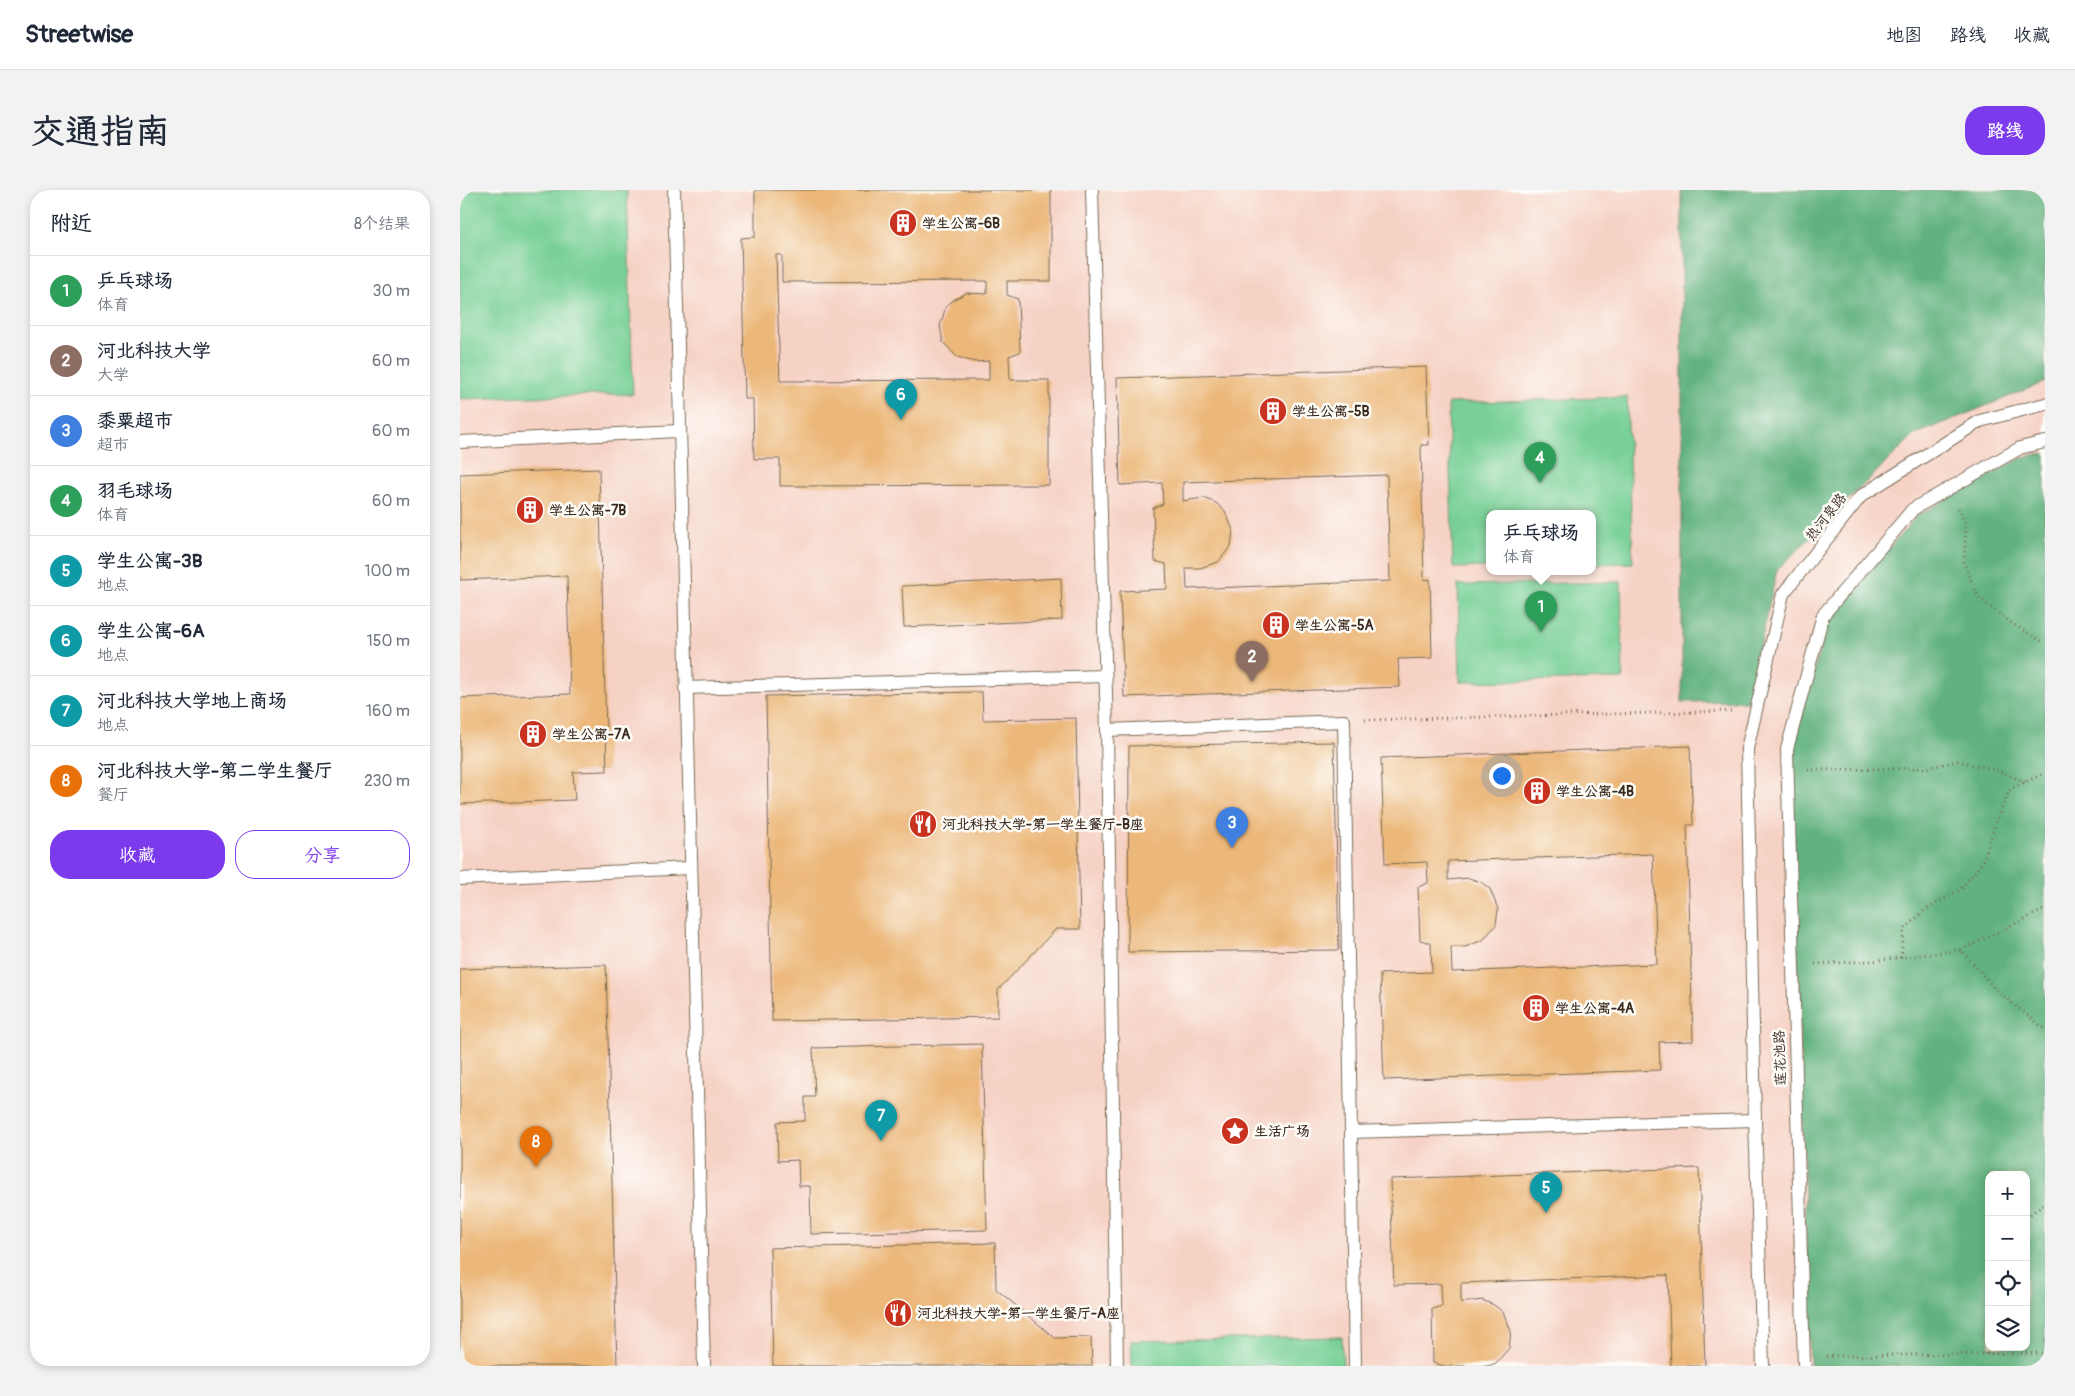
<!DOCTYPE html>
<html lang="zh">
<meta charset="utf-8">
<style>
body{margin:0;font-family:Pangolin,"LXGW WenKai TC",sans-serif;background:#f2f2f3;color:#1f2937}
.controls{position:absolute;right:15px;bottom:15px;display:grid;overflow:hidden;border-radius:10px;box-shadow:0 2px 8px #0003}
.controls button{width:45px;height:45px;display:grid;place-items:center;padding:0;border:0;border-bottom:1px solid #e0e1e3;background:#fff;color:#1f2937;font:25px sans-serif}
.you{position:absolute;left:1041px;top:585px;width:18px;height:18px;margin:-12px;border:4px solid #fff;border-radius:50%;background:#1a73e8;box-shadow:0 0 0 8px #1a73e833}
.badge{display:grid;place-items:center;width:32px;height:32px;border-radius:50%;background:#7c3aed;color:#fff;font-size:16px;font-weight:700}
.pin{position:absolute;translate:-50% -41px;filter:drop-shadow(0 1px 2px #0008)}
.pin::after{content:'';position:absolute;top:26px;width:18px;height:15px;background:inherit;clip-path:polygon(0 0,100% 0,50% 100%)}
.popup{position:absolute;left:1026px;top:320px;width:110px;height:65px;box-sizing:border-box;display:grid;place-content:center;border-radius:10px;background:#fff;filter:drop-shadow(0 1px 4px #0005);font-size:16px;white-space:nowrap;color:#747a83}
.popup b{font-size:19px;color:#1f2937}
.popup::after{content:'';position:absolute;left:50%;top:100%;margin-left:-10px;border:10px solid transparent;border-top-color:#fff}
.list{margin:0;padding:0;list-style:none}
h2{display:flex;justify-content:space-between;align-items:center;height:65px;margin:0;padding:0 20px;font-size:21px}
h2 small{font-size:16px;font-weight:400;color:#747a83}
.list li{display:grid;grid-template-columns:32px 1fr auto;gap:15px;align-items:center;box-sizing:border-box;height:70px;padding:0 20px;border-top:1px solid #e0e1e3}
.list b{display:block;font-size:19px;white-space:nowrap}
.list p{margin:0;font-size:16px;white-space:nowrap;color:#747a83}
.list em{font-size:16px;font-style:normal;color:#747a83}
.actions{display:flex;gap:10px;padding:15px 20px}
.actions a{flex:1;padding:11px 0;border:1px solid #7c3aed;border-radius:20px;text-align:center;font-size:18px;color:#7c3aed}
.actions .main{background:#7c3aed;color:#fff}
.icon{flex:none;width:28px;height:28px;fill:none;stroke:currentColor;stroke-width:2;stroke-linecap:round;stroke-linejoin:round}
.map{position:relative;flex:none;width:1585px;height:1176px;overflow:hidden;border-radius:20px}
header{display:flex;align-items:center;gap:30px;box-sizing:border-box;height:70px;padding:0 25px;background:#fff;border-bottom:1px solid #e0e1e3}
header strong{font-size:24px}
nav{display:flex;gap:28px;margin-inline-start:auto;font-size:18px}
.intro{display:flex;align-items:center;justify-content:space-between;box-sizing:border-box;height:120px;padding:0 30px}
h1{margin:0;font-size:35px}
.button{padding:12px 22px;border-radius:20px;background:#7c3aed;color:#fff;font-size:18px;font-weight:700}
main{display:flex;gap:30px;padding:0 30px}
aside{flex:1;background:#fff;border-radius:20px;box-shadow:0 2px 8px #0003}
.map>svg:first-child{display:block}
</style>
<header>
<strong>Streetwise</strong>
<nav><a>地图</a><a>路线</a><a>收藏</a></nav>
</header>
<div class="intro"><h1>交通指南</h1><a class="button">路线</a></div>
<main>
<aside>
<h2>附近<small>8个结果</small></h2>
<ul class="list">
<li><span class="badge" style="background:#2e9e5b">1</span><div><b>乒乓球场</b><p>体育</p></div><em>30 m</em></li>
<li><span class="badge" style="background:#8d6e63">2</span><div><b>河北科技大学</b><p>大学</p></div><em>60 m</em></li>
<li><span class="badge" style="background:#3f7fe0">3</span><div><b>黍粟超市</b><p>超市</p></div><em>60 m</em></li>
<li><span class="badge" style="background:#2e9e5b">4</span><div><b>羽毛球场</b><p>体育</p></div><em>60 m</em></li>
<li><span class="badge" style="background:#0f9aa8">5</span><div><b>学生公寓-3B</b><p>地点</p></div><em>100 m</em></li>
<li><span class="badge" style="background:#0f9aa8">6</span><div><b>学生公寓-6A</b><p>地点</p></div><em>150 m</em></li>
<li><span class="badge" style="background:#0f9aa8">7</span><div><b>河北科技大学地上商场</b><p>地点</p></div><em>160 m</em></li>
<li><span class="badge" style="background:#e8710a">8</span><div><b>河北科技大学-第二学生餐厅</b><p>餐厅</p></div><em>230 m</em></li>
</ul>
<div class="actions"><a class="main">收藏</a><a>分享</a></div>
</aside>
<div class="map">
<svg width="1585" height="1176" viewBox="0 0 1585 1176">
<rect width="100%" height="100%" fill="#fdfcf7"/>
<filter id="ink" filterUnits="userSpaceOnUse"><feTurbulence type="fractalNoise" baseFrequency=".02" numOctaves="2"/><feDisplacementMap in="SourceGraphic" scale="10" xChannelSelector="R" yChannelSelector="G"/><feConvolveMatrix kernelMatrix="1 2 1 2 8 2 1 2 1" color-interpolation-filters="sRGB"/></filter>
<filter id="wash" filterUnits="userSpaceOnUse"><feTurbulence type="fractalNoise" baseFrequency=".0096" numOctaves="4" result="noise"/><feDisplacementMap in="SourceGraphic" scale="20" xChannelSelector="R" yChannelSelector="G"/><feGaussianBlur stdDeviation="1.12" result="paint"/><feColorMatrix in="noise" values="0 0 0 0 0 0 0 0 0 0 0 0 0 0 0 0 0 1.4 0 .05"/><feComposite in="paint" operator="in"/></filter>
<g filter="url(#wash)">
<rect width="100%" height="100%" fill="#ebe0be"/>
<path fill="#f6d2c5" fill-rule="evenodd" d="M0,0h1585v1176h-1585zM1030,323h102v58h-102zM1529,985h37v172h-37z"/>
<g fill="#78d096" stroke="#5a7d5a">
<path d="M0,0h167l6,204 -173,5z"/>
<path d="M1167,207l6,166 -41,1v-51h-102v54l-37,1 -5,-165z"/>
<path d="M1161,392l2,97 -163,3 -2,-97z"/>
<path d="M882,1147l1,29h-211l-1,-25z"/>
</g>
<g fill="#62b27f" stroke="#4e6e4e" fill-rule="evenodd">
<path d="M1222,0h363v192l-131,53 -137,135 -29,131 -66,1z"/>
<path d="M1585,263v913h-235l-19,-615 38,-133 88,-102 106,-59zM1529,985h37v172h-37z"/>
</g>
<g id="blocks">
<g fill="#ecb87a" fill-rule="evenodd">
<path d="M295,0h296v91h-44v14l11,4 2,53 -11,4 1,24h39v105l-269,1v-27h-26l-1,-60h-8l-4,-161 14,-1zM316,65h6v27l205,-1v13l-21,-1 -11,6 -9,7 -6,20 3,16 14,15 18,5 14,-1v19l-209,1z"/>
<path d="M966,177l3,78h-8l3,135 6,-1 2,79 -34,1 2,28 -276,10 -4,-106 47,-2 -1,-25 -11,-3 -2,-53 10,-4 -1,-21 -42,2 -3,-107zM927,285l3,106 -203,8 -1,-21h14l18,-6 13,-16 2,-16 -8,-19 -9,-8 -12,-5 -21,3v-19z"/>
<path d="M139,279l8,302 -34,1 2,28 -115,4v-106l110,-4 -3,-118 -107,4v-106z"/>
<path d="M601,388l1,42 -158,7 -2,-41z"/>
<path d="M522,502l1,28 93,-2 4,211h-24l-58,61v27l-226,4 -6,-325z"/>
<path d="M874,552l5,208 -211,2 1,-206z"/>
<path d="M1230,556l3,79h-6l6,216 -34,1 1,28 -276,10 -4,-106 52,-2 -1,-29 -11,-3 -2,-53 10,-4 -1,-21 -42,2 -4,-106zM1193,664l4,110 -205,8 -1,-25h14l18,-7 13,-15 2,-16 -8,-20 -9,-7 -12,-4 -21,2v-19z"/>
<path d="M146,775l11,401h-157v-397z"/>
<path d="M522,854l5,186 -176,4 -1,-48h-11l-1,-26 -20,1 -1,-39 28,-1v-24h10l-2,-49z"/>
<path d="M1239,978l6,198h-34l-3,-91 -207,8v20l21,-3 12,5 9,7 8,19 -2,17 -13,15 -8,3h-43l-12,-3 -1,-54 10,-3 -1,-22 -47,1 -4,-106z"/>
<path d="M535,1053l1,46 59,49 36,-1 1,29h-319l-3,-118z"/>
</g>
</g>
</g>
<g filter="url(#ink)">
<use href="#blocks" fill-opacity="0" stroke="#796a56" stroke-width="1"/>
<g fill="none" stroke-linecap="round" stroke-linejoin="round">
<defs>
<g id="service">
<path d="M214,0l30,1176"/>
<path d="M632,0l15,540 237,-9 11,645"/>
<path d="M0,252l218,-11"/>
<path d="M225,498l420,-12"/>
<path d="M647,540l10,636"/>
<path d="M0,689l230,-11"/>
<path d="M891,942l404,-12"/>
<path d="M1303,1176l-8,-246 -8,-371 36,-155 78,-98 119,-75 65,-17"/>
<path d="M1344,1176l-17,-617 36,-134 90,-106 107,-61 25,-6"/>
</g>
</defs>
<use href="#service" stroke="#796a56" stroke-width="14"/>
<g stroke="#796a56" stroke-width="3" stroke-dasharray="1 4" stroke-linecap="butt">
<path d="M1498,318l8,17 -2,39 15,34 32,25 34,20"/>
<path d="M905,530l368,-9"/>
<path d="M1348,580l118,-2 32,-7 38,9 29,12"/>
<path d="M1501,760l84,-41"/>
<path d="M1441,768l3,-28 21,-20 36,-21 22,-27 13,-41 14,-32 35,-16"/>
<path d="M1355,774l57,-3 89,-11 36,41 48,38"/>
<path d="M1566,1027l19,-13"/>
<path d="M1527,1164l2,-34"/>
<path d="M1366,1166l218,-3v13"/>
</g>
<use href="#service" stroke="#fff" stroke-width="12"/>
</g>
</g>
<defs>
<symbol id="building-disc" viewBox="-11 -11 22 22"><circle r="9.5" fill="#c8321e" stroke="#fdfcf7"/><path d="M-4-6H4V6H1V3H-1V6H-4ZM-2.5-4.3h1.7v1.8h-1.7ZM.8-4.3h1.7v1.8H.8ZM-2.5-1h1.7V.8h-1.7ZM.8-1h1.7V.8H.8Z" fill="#fff"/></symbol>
<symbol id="restaurant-disc" viewBox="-11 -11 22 22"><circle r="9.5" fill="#c8321e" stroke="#fdfcf7"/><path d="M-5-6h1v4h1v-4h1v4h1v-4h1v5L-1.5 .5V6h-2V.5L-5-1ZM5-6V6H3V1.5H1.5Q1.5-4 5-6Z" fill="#fff"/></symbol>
<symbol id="sight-disc" viewBox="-11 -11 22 22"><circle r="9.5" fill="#c8321e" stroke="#fdfcf7"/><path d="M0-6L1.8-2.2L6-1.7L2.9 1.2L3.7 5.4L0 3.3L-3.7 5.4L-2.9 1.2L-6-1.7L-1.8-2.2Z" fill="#fff"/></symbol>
</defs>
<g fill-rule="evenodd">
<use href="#building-disc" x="427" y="17" width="32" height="32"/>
<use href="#building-disc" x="797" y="205" width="32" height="32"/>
<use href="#building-disc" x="54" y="304" width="32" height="32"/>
<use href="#building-disc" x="800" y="419" width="32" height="32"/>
<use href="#building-disc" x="57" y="528" width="32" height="32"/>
<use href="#building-disc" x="1061" y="585" width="32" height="32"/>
<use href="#restaurant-disc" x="447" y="618" width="32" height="32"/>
<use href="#building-disc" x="1060" y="802" width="32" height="32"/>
<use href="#sight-disc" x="759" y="925" width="32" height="32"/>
<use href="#restaurant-disc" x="422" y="1107" width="32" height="32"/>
</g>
<g text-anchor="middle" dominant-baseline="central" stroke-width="5" stroke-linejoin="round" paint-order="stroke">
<g font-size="14" font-weight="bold" fill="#3b2a1e" stroke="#fdfcf7" text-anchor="start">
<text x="462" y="33">学生公寓-6B</text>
<text x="832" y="221">学生公寓-5B</text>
<text x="89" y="320">学生公寓-7B</text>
<text x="835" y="435">学生公寓-5A</text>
<text x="92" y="544">学生公寓-7A</text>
<text x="1096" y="601">学生公寓-4B</text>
<text x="482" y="634">河北科技大学-第一学生餐厅-B座</text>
<text x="1095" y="818">学生公寓-4A</text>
<text x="794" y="941">生活广场</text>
<text x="457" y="1123">河北科技大学-第一学生餐厅-A座</text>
</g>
<g font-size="14" fill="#3b2a1e" stroke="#fdfcf7">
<text transform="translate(1366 327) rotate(-52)">热河泉路</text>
<text transform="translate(1320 868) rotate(-92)">莲花池路</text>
</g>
</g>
</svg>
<div class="controls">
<button>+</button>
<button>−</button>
<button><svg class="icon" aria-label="locate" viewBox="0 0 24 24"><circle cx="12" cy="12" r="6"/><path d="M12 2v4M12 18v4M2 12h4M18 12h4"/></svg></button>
<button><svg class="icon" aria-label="layers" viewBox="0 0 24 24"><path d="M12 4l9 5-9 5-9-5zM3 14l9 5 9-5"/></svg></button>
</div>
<div class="you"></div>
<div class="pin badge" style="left:1081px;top:442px;background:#2e9e5b">1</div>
<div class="popup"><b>乒乓球场</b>体育</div>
<div class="pin badge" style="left:792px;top:492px;background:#8d6e63">2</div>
<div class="pin badge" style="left:772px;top:658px;background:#3f7fe0">3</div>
<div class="pin badge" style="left:1080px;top:293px;background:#2e9e5b">4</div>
<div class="pin badge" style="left:1086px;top:1023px;background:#0f9aa8">5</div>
<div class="pin badge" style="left:441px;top:230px;background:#0f9aa8">6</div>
<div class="pin badge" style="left:421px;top:951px;background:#0f9aa8">7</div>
<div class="pin badge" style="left:76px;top:977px;background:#e8710a">8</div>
</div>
</main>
